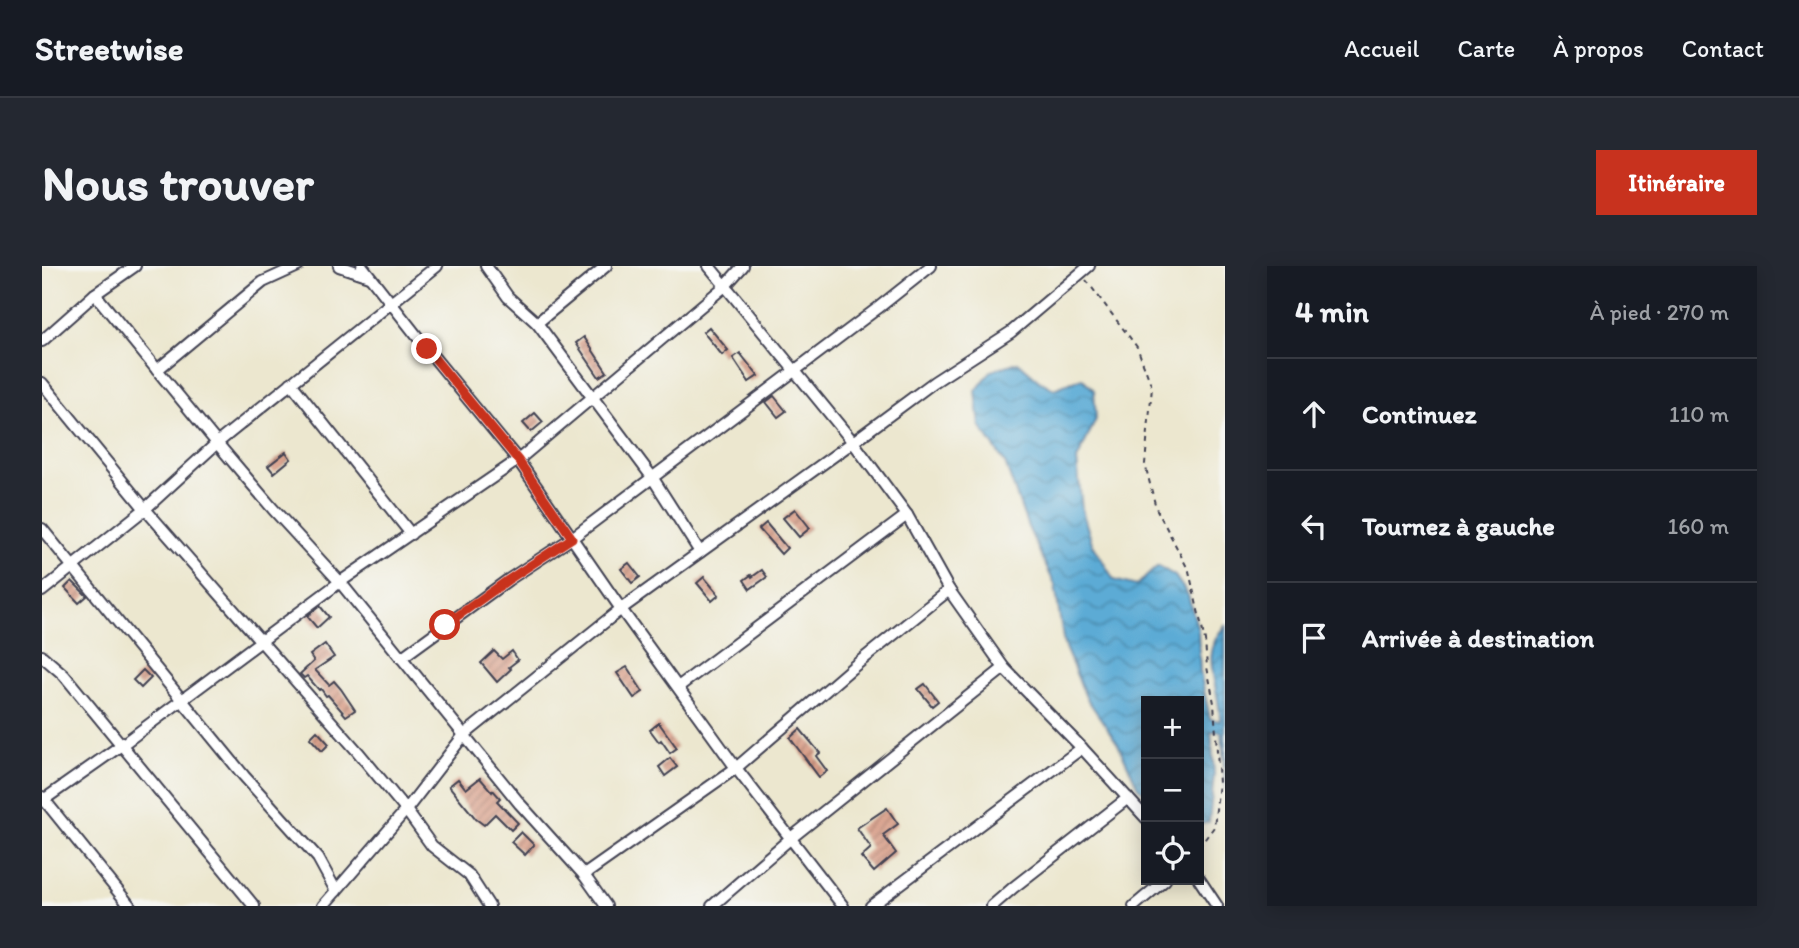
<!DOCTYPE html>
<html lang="fr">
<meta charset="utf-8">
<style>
body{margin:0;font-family:Itim,sans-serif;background:#242831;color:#f1f3f6}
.controls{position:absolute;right:21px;bottom:21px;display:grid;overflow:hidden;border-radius:0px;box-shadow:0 4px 18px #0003}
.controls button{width:63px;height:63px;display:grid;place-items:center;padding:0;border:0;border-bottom:2px solid #363941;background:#171b24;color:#f1f3f6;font:35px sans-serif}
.stop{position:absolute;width:21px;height:21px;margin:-16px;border:5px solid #c8321e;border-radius:50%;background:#fff}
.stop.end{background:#c8321e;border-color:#fff;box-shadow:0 2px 7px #0008}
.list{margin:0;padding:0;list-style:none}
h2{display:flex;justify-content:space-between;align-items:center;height:91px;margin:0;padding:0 28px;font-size:30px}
h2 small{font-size:23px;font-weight:400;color:#9ea1a6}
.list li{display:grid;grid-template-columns:46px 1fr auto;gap:21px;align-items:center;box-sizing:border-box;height:112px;padding:0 28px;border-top:2px solid #363941}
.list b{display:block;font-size:26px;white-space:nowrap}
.list em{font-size:23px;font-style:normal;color:#9ea1a6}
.icon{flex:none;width:38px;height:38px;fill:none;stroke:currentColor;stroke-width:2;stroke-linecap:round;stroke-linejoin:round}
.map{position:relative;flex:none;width:1183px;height:640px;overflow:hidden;border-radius:0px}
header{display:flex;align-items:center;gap:42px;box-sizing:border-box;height:98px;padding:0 35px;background:#171b24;border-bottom:2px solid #363941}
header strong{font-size:33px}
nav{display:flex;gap:38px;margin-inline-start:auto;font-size:24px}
.intro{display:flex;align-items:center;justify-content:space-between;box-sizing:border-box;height:168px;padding:0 42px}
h1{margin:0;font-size:49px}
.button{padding:18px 32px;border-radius:0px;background:#c8321e;color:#fff;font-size:24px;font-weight:700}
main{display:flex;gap:42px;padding:0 42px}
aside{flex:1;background:#171b24;border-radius:0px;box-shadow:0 4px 18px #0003}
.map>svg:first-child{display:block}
</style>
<header>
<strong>Streetwise</strong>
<nav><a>Accueil</a><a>Carte</a><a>À propos</a><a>Contact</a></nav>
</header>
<div class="intro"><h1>Nous trouver</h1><a class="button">Itinéraire</a></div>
<main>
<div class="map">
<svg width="1183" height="640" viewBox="0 0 1183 640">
<defs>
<pattern id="water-waves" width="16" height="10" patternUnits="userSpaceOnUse" patternTransform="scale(1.75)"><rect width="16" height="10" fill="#5babd5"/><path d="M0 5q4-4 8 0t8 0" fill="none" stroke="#4b8bae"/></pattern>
<pattern id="building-hatch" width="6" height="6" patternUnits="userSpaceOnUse" patternTransform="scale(1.75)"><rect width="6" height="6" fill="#d89e88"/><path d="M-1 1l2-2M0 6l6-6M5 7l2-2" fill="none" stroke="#af8070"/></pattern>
</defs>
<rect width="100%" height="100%" fill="#f6f6f2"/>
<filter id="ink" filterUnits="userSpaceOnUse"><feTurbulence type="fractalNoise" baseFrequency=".0143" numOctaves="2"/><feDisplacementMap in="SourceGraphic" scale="14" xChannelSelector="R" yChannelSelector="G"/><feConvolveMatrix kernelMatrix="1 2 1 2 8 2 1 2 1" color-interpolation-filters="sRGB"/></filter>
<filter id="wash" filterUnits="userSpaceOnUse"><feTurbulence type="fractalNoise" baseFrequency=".00686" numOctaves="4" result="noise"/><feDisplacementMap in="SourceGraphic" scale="28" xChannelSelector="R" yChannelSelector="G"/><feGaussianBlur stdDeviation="1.57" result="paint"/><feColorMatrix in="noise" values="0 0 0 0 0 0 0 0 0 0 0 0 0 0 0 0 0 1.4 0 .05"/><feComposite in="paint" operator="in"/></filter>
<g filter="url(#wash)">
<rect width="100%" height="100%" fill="#ece7cf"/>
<path fill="url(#water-waves)" stroke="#3e6688" stroke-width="2" d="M976,96l22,19 14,8 28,-11 12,12 2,29 -19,41 5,50 10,33 22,37 22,6 22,-20 17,10 13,19 10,35 2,41 10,48 10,2c1,-34 -23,-66 5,-95v164l-3,-58 -11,-1 3,43 -5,48 -10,3v-124h-53v94l-8,-8 -20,-43 -32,-47 -22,-52 -9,-60 -27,-58 -23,-64 -25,-37 -4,-35 15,-20z"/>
<g id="blocks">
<g fill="url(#building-hatch)">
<path d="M667,61l19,23 -6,5 -19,-23z"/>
<path d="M542,71l23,35 -8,5 -23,-34z"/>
<path d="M698,87l18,23 -9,6 -16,-24z"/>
<path d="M732,130l12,15 -8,6 -12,-15z"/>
<path d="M493,147l8,9 -12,10 -8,-9z"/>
<path d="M244,186l5,7 -17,14 -6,-7z"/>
<path d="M753,243l15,19 -11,9 -16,-19z"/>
<path d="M724,257l21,25 -6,6 -22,-25z"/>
<path d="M587,297l11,14 -8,6 -11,-14z"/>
<path d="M720,304l5,7 -17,12 -6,-9 7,-5 1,2z"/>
<path d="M662,311l15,18 -7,6 -15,-18z"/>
<path d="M30,315l15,15 -8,7 -14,-15z"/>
<path d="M278,340l9,11 -12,11 -10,-12z"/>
<path d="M283,378l9,13 -19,13 14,15 5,-4 7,8 14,21 -9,6 -18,-21 -2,1 -5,-7 -2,1 -12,-14 -3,2 -4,-4 14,-13 -4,-6z"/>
<path d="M452,385l8,8 10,-8 6,9 -9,7 2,2 -14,13 -16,-19z"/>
<path d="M585,401l16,25 -9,6 -17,-25z"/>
<path d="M101,404l8,8 -10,10 -8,-8z"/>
<path d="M883,418l13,17 -6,5 -14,-17z"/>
<path d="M617,457l18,25 -7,5 -9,-13 -2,2 -9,-12z"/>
<path d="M758,463l20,24 -4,3 11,15 -8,6 -29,-39z"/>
<path d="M275,465l12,13 -7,7 -12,-13z"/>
<path d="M628,492l7,9 -12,9 -6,-9z"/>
<path d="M438,512l12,14 1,-2 7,8 -3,3 21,22 -7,7 -16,-16 -11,11 -8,-6 -27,-33 9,-7 8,10z"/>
<path d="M845,542l11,16 -15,11 13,18 -22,19 -13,-15 10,-9 -14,-20z"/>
<path d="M479,566l13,13 -9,10 -14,-13z"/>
</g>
</g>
</g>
<g filter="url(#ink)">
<use href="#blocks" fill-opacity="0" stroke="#404051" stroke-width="2"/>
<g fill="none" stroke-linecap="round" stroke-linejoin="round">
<defs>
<g id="street">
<path d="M297,0l30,10"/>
<path d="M320,0l65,83 91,111 103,149 115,159 107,138"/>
<path d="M444,0l22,31 29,26 115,154 48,75"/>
<path d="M667,0l144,176 54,73 42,75 55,78 78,80 64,70"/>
<path d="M53,28l122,149 56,66 67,73 180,222 64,71 22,31"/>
<path d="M495,57l69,-57"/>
<path d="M0,75l53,-47 40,-28"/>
<path d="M115,104l106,-88 35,-16"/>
<path d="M0,117l103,126 213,243 48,58 26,36 37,29 20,31"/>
<path d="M249,117l120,151"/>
<path d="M0,263l202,247 74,82 18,33"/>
<path d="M0,325l103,-82 72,-66 220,-177"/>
<path d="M0,390l22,19 190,231"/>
<path d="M359,392l107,-78 64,-42 306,-230 53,-42"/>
<path d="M636,421l229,-172"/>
<path d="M0,531l88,109"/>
<path d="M0,535l81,-57 217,-162 178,-122 207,-174 18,-20"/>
<path d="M542,609l152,-107 116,-100 97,-78"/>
<path d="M1157,613l18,27"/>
<path d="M281,640l83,-96 58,-75 157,-126 232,-167 81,-60 77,-50 78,-66"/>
<path d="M670,640l79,-68 213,-170"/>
<path d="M829,640l211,-158"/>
<path d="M950,640l22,-19 114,-89"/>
<path d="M1092,640l31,-26"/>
</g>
</defs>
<use href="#street" stroke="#404051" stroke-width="14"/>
<path stroke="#404051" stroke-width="2" stroke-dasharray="5 5" stroke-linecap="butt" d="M1044,14l51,67 15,40 -7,77 11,44 33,63 16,70 2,26 7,36 5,80 -5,44 -15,20"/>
<use href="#street" stroke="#fff" stroke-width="10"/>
</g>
</g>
<g fill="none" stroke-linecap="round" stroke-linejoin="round" filter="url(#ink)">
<path stroke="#c8321e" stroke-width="9" d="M385,83l91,111 54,78 -64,42 -63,45"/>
</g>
</svg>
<div class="controls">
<button>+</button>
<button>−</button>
<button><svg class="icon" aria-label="locate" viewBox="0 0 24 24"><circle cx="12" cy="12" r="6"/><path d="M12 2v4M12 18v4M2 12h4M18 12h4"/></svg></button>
</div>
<div class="stop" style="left:403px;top:359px"></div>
<div class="stop end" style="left:385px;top:83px"></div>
</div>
<aside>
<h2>4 min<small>À pied · 270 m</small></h2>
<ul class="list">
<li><svg class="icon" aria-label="ahead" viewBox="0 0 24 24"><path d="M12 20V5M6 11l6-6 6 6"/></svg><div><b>Continuez</b></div><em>110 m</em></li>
<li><svg class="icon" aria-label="left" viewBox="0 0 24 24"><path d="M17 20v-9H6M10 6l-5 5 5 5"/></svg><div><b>Tournez à gauche</b></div><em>160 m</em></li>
<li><svg class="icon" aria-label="arrive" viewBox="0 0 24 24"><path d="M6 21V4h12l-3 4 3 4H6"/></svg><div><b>Arrivée à destination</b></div></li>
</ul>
</aside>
</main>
